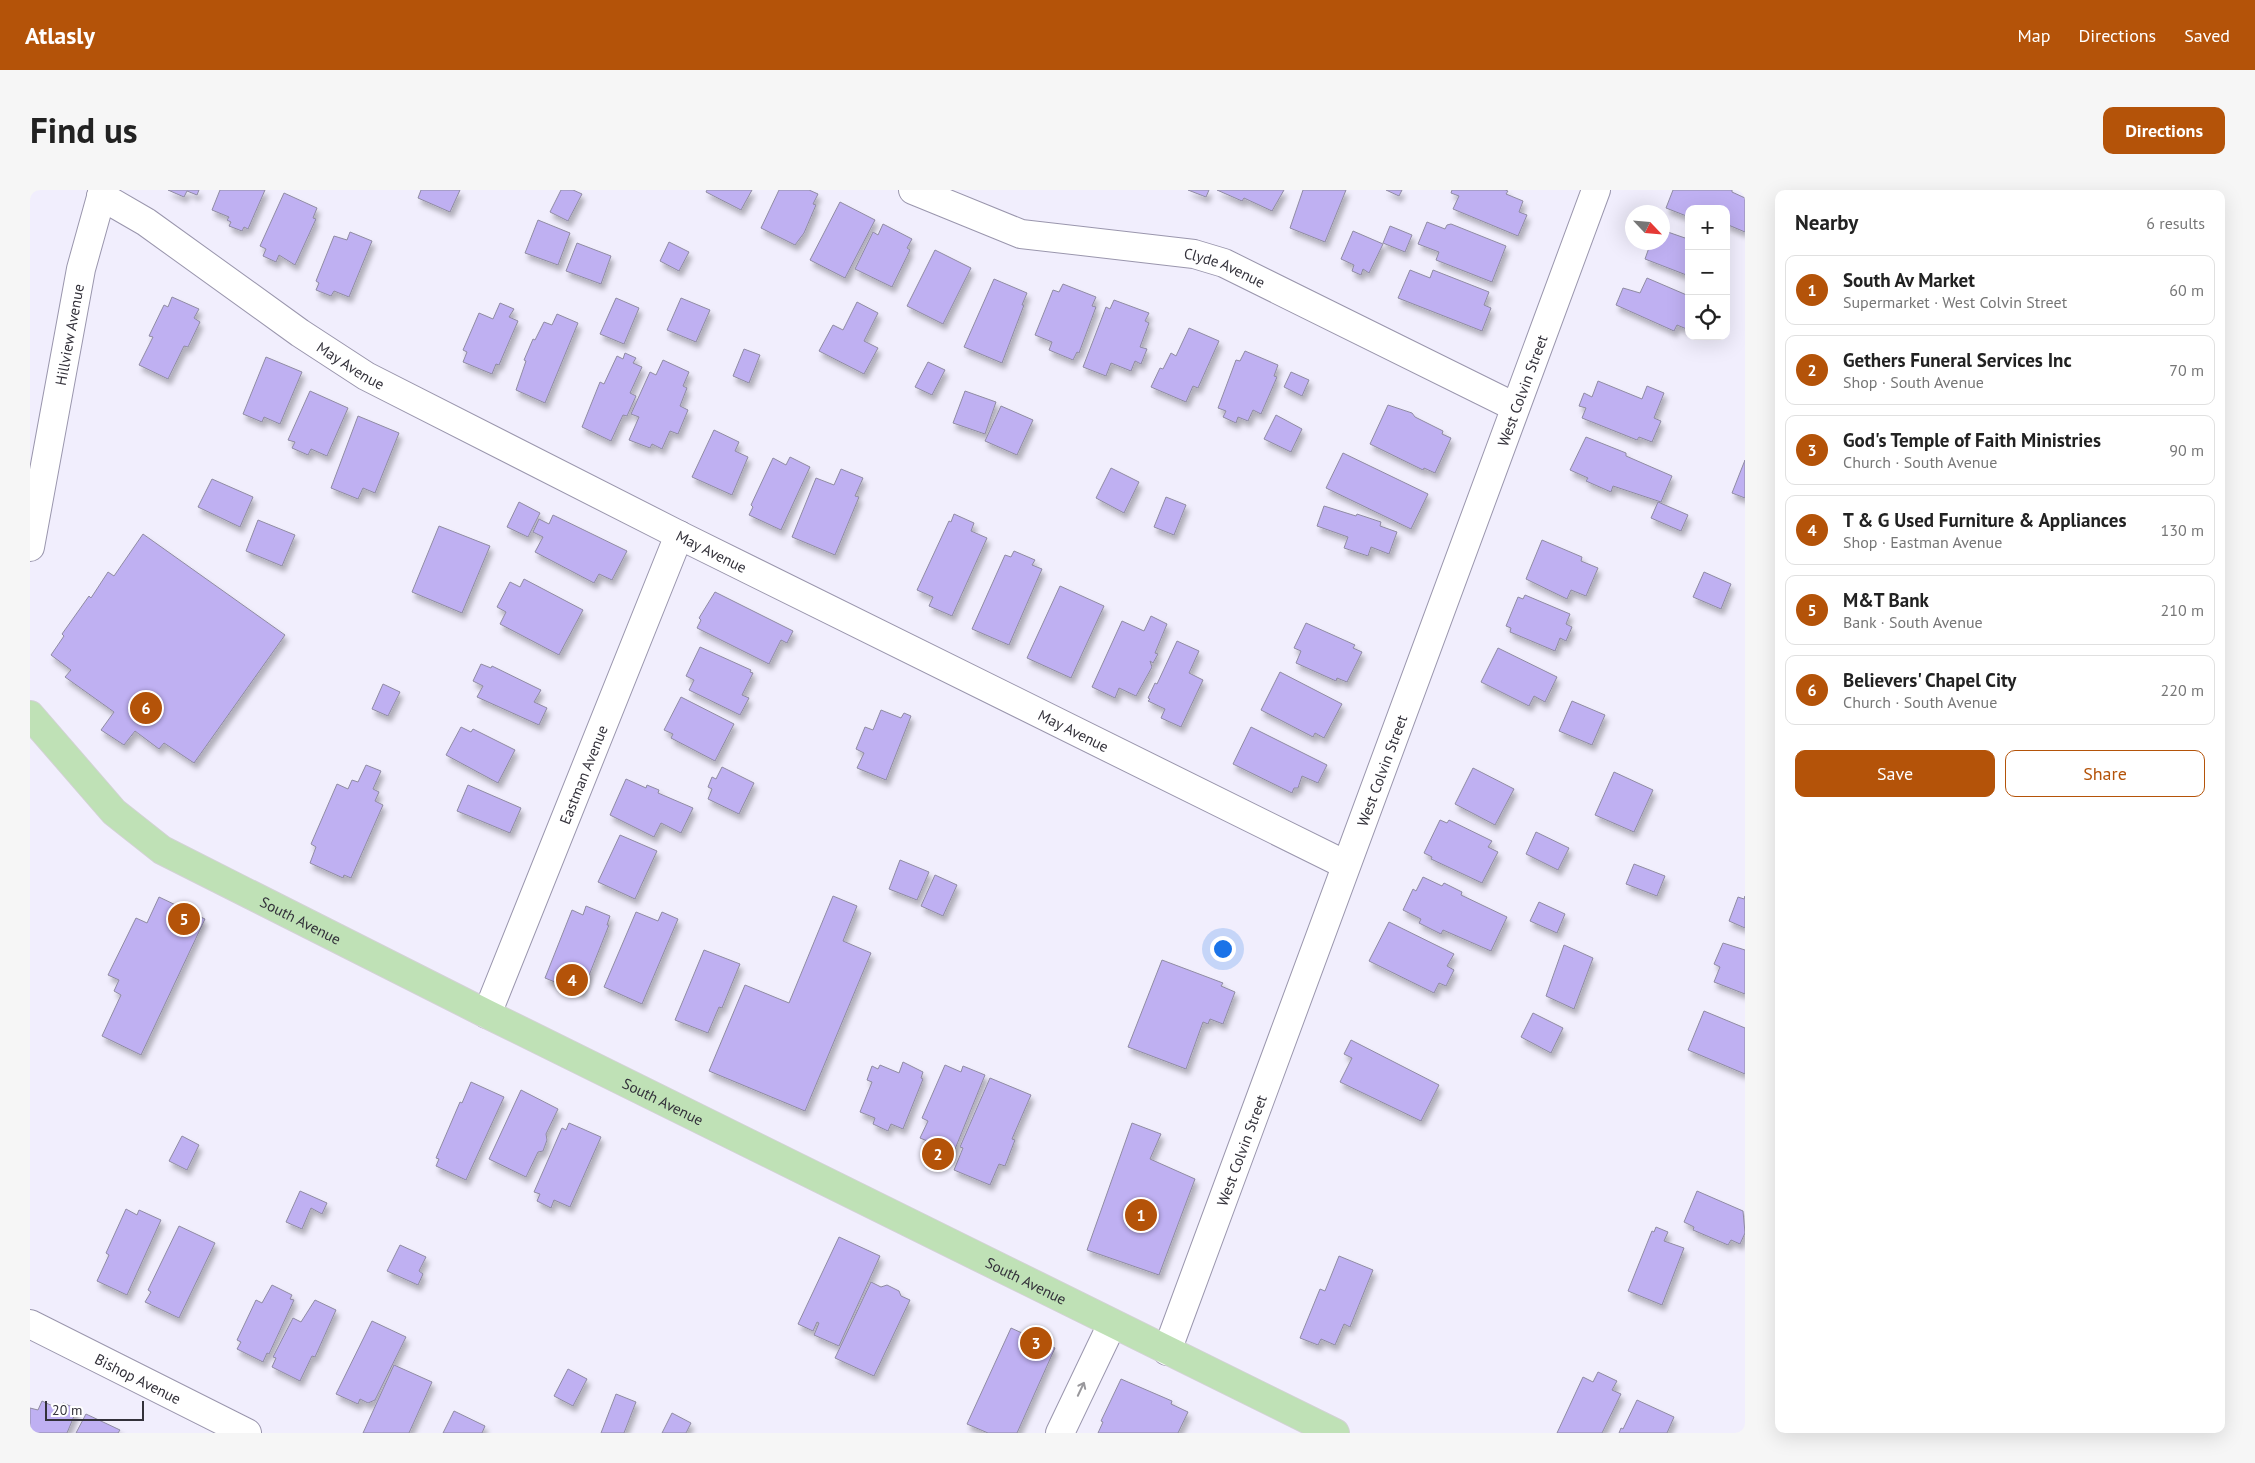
<!DOCTYPE html>
<meta charset="utf-8">
<style>
body{margin:0;font-family:"PT Sans",sans-serif;background:#f6f6f6;color:#222}
.controls{position:absolute;right:15px;top:15px;display:grid;overflow:hidden;border-radius:10px;box-shadow:0 5px 20px #0002}
.controls button{width:45px;height:45px;display:grid;place-items:center;padding:0;border:0;border-bottom:1px solid #e0e0e0;background:#fff;color:#222;font:25px sans-serif}
.compass{position:absolute;left:1595px;top:15px;width:45px;height:45px;border-radius:50%;background:#fff;box-shadow:0 5px 20px #0002;rotate:116deg}
.scale{position:absolute;left:15px;bottom:12px;width:99px;box-sizing:border-box;padding-left:5px;border:2px solid #33313a;border-top:0;font-size:14px;line-height:18px;white-space:nowrap;color:#33313a;-webkit-text-stroke:4px #fefefe;paint-order:stroke}
.you{position:absolute;left:1192px;top:758px;width:18px;height:18px;margin:-12px;border:4px solid #fff;border-radius:50%;background:#1a73e8;box-shadow:0 0 0 8px #1a73e833}
.badge{display:grid;place-items:center;width:32px;height:32px;border-radius:50%;background:#b45309;color:#fff;font-size:16px;font-weight:700}
.pin{position:absolute;translate:-50% -50%;border:2px solid #fff;box-shadow:0 1px 5px #0006}
.list{margin:0;padding:0;list-style:none}
h2{display:flex;justify-content:space-between;align-items:center;height:65px;margin:0;padding:0 20px;font-size:21px}
h2 small{font-size:16px;font-weight:400;color:#767676}
.list li{display:grid;grid-template-columns:32px 1fr auto;gap:15px;align-items:center;box-sizing:border-box;height:70px;margin:0 10px 10px;padding:0 10px;border:1px solid #e0e0e0;border-radius:10px}
.list b{display:block;font-size:19px;white-space:nowrap}
.list p{margin:0;font-size:16px;white-space:nowrap;color:#767676}
.list em{font-size:16px;font-style:normal;color:#767676}
.actions{display:flex;gap:10px;padding:15px 20px}
.actions a{flex:1;padding:11px 0;border:1px solid #b45309;border-radius:10px;text-align:center;font-size:18px;color:#b45309}
.actions .main{background:#b45309;color:#fff}
.icon{flex:none;width:28px;height:28px;fill:none;stroke:currentColor;stroke-width:2;stroke-linecap:round;stroke-linejoin:round}
.map{position:relative;flex:none;width:1715px;height:1243px;overflow:hidden;border-radius:10px}
header{display:flex;align-items:center;gap:30px;box-sizing:border-box;height:70px;padding:0 25px;background:#b45309;color:#fff}
header strong{font-size:24px}
nav{display:flex;gap:28px;margin-inline-start:auto;font-size:18px}
.intro{display:flex;align-items:center;justify-content:space-between;box-sizing:border-box;height:120px;padding:0 30px}
h1{margin:0;font-size:35px}
.button{padding:12px 22px;border-radius:10px;background:#b45309;color:#fff;font-size:18px;font-weight:700}
main{display:flex;gap:30px;padding:0 30px}
aside{flex:1;background:#fff;border-radius:10px;box-shadow:0 5px 20px #0002}
.map>svg:first-child{display:block}
</style>
<header>
<strong>Atlasly</strong>
<nav><a>Map</a><a>Directions</a><a>Saved</a></nav>
</header>
<div class="intro"><h1>Find us</h1><a class="button">Directions</a></div>
<main>
<div class="map">
<svg width="1715" height="1243" viewBox="0 0 1715 1243">
<defs>
<filter id="shadow"><feDropShadow dx="3" dy="5.5" stdDeviation="2.5" flood-color="#0004"/></filter>
</defs>
<rect width="100%" height="100%" fill="#f1eefd"/>
<g fill="#bfb0f2" stroke="#8f8ba2" filter="url(#shadow)">
<path d="M138,0h31l-2,5 -10,-4 -3,6z"/>
<path d="M190,0h45l-17,39 -4,-2 -2,4 -13,-5 2,-4 -4,-2 2,-3 -17,-7z"/>
<path d="M391,0h39l-10,22 -32,-14z"/>
<path d="M531,0h12l9,4 -14,27 -18,-9z"/>
<path d="M677,0h45l-11,20 -35,-18z"/>
<path d="M749,0h30l9,4 -5,10 3,1 -12,28 -9,12 -34,-17z"/>
<path d="M1158,0h21l-3,7z"/>
<path d="M1187,0h67l-12,21 -28,-13 -2,3z"/>
<path d="M1273,0h43l-21,52 -35,-14z"/>
<path d="M1356,0h16l-3,6z"/>
<path d="M1422,0h53l3,1 -2,3 17,7 -4,11 8,3 -9,21 -65,-27 6,-13 -8,-3z"/>
<path d="M1643,0h59v2l13,6v34l-19,-8v-15h-37v8l-23,-9z"/>
<path d="M254,3l33,15 -4,10 3,1 -21,46 -16,-10 -3,7 -13,-6 3,-7 -6,-3z"/>
<path d="M810,12l35,18 -30,58 -35,-18z"/>
<path d="M508,30l32,13 -12,32 -33,-12z"/>
<path d="M1397,32l18,7 2,-4 4,-1 55,22 -14,36 -56,-22 3,-8 -21,-8z"/>
<path d="M853,34l29,15 -5,9 3,2 -18,37 -37,-18 18,-37 5,3z"/>
<path d="M1360,36l22,9 -7,17 -22,-9z"/>
<path d="M1632,40l23,8 4,-5v43l-44,-17 6,-17h11z"/>
<path d="M1323,41l30,13 -14,29 -6,-4 -2,6 -9,-4 2,-6 -13,-6z"/>
<path d="M320,42l22,9 -23,56 -15,-6 -3,5 -15,-6 3,-7 -3,-2 18,-45 13,4z"/>
<path d="M639,52l20,10 -10,19 -19,-10z"/>
<path d="M547,53l34,13 -10,28 -35,-13z"/>
<path d="M905,60l36,18 -28,56 -36,-18z"/>
<path d="M1380,80l20,8 3,-8 56,22 -5,13 7,3 -9,23 -84,-33z"/>
<path d="M1617,88l42,18v34l-12,-5 -3,6 -58,-26 7,-17 17,5z"/>
<path d="M964,89l33,14 -5,12h2l-22,58 -38,-16z"/>
<path d="M1033,94l33,13 -4,9 4,1 -17,46 -2,-1 -4,8 -24,-10 3,-8 -17,-7 18,-45 6,2z"/>
<path d="M142,107l27,12 -5,9 6,4 -12,25 -4,-1 -16,33 -29,-14 14,-28 -4,-1 15,-31 4,2z"/>
<path d="M586,108l23,10 -15,36 -24,-10z"/>
<path d="M651,108l29,12 -14,32 -29,-12z"/>
<path d="M1084,110l35,13 -4,8 4,2 -9,24 7,2 -6,15 -6,-3 -4,10 -20,-8 -5,13 -23,-9 23,-60 4,2z"/>
<path d="M827,112l21,11 -14,28 14,7 -14,26 -45,-23 14,-26 10,5z"/>
<path d="M470,113l14,6 -5,8 9,4 -19,44 -3,-1 -4,10 -29,-12 4,-10 -4,-2 16,-37 14,6z"/>
<path d="M527,124l21,9 -33,80 -29,-13 10,-29 -2,-1 9,-21 2,1 9,-18 8,3z"/>
<path d="M1159,138l30,13 -21,47 -5,-2 -7,16 -35,-15 9,-19 3,1 8,-16 5,3z"/>
<path d="M714,159l16,6 -11,28 -16,-7z"/>
<path d="M1215,161l33,14 -4,11 3,1 -16,37 -8,-4 -5,11 -10,-4 -2,6 -13,-6 3,-6 -8,-3 18,-48 4,1z"/>
<path d="M595,163l11,5 -3,5 9,4 -12,26 6,3 -9,20 -4,-1 -12,26 -29,-14 18,-45 4,2 13,-28 6,3z"/>
<path d="M236,167l36,15 -22,52 -16,-7 -2,5 -19,-8z"/>
<path d="M633,170l26,12 -6,14 4,2 -7,18 8,4 -10,24 -8,-3 -8,18 -10,-5 -2,4 -21,-8 10,-23 -8,-3 19,-42 6,3z"/>
<path d="M898,172l17,8 -13,25 -17,-8z"/>
<path d="M1261,182l18,8 -7,16 -18,-9z"/>
<path d="M1568,191l44,18 5,-13 17,7 -10,25 7,3 -9,21 -13,-5 -2,3 -55,-22 4,-10 -7,-2 5,-13 8,4z"/>
<path d="M280,201l38,17 -21,48 -16,-7 -3,6 -16,-7 3,-6 -7,-2z"/>
<path d="M935,201l31,11 -11,32 -32,-11z"/>
<path d="M1358,215l24,8 3,4 28,14 -1,3 9,4 -16,35 -11,-5 -1,2 -53,-26z"/>
<path d="M971,216l32,14 -16,35 -32,-14z"/>
<path d="M1246,225l26,14 -11,23 -27,-13z"/>
<path d="M328,226l41,17 -24,60 -12,-5 -5,11 -27,-11z"/>
<path d="M684,240l25,12 -4,9 13,6 -16,38 -40,-18z"/>
<path d="M1556,247l40,16v3l46,20 -11,26 -48,-16 -2,6 -25,-11 2,-3 -18,-8z"/>
<path d="M1313,263l85,41 -17,35 -85,-41z"/>
<path d="M760,267l20,10 -29,63 -32,-15 4,-8 -2,-2 22,-47 13,7z"/>
<path d="M1715,270v38l-13,-5z"/>
<path d="M1081,278l28,14 -15,31 -28,-15z"/>
<path d="M811,279l22,9 -8,18 4,1 -24,58 -43,-18 24,-59 18,7z"/>
<path d="M182,289l41,18 -13,30 -42,-20z"/>
<path d="M1136,307l20,8 -12,30 -20,-8z"/>
<path d="M489,312l21,11 -12,24 -21,-10z"/>
<path d="M1628,312l30,13 -7,16 -30,-13z"/>
<path d="M1294,316l32,10 1,-2 24,8 -1,4 17,6 -8,22 -18,-7 -3,9 -24,-8 4,-11 -31,-11z"/>
<path d="M924,324l20,9 -3,8 16,7 -35,78 -23,-10 4,-9 -16,-7 32,-69 2,1z"/>
<path d="M523,325l74,36 -15,29 -13,-6 -5,9 -59,-31 8,-15 -10,-5 6,-13 10,5z"/>
<path d="M228,330l37,15 -13,31 -36,-15z"/>
<path d="M409,336l51,20 -28,67 -50,-21z"/>
<path d="M113,344l142,101 -91,128 -30,-20 -5,6 -24,-18 -11,14 -23,-15 13,-18 -49,-35 6,-7 -20,-15 13,-19 -2,-2 27,-38 2,2 17,-26 6,4z"/>
<path d="M1512,350l40,17 -1,4 17,7 -12,28 -15,-6 -4,9 -41,-20z"/>
<path d="M984,361l21,9 -3,5 10,4 -33,76 -37,-16 33,-74 6,2z"/>
<path d="M1674,382l27,12 -10,25 -28,-12z"/>
<path d="M494,389l59,31 -24,45 -59,-31 6,-12 -9,-5 13,-25 10,5z"/>
<path d="M1030,396l44,20 -33,72 -44,-20z"/>
<path d="M685,402l78,39 -6,12 -6,-3 -12,24 -72,-36 4,-8 -2,-2z"/>
<path d="M1495,405l45,19 -4,10 6,3 -6,14 -6,-3 -5,13 -45,-19 1,-4 -5,-2 12,-29 5,2z"/>
<path d="M1121,426l16,8 -12,29 3,1 -5,9 -3,-2 2,6 -16,29 -17,-8 -4,10 -23,-11 30,-66 22,10z"/>
<path d="M1276,433l49,22 -2,3 9,4 -15,30 -10,-4 -1,3 -40,-18 5,-12 -7,-3z"/>
<path d="M1147,451l22,10 -10,22 14,7 -22,47 -20,-9 4,-9 -17,-8 2,-2 -2,-1 7,-15 2,1z"/>
<path d="M670,457l51,23 -1,2 3,1 -11,22 7,3 -9,17 -51,-25 5,-10 -8,-4z"/>
<path d="M1468,458l59,29 -12,25 -11,-6 -5,10 -48,-24z"/>
<path d="M451,474l10,4 1,-2 49,24 -7,12 13,6 -8,17 -62,-28 6,-11 -10,-5z"/>
<path d="M1250,482l62,32 -18,34 -9,-5 -2,4 -52,-27z"/>
<path d="M353,494l17,8 -12,24 -16,-7z"/>
<path d="M651,507l53,27 -19,37 -44,-23 2,-4 -9,-4z"/>
<path d="M1542,511l33,14 -13,30 -33,-14z"/>
<path d="M851,520l20,8 3,-5 7,3 -25,64 -29,-12 7,-15 -8,-4 9,-22 8,3z"/>
<path d="M431,537l10,5 2,-3 42,21 -17,33 -52,-28z"/>
<path d="M1221,537l76,38 -9,18 -16,-7 -4,12h-4l-2,5 -59,-29z"/>
<path d="M336,575l15,6 -8,18 6,3 -4,9 8,4 -32,73 -7,-3 -1,3 -33,-15 6,-16 -5,-3 26,-60 11,5 4,-9 6,2z"/>
<path d="M692,577l32,16 -15,31 -31,-15 4,-10 -4,-2 4,-10 4,2z"/>
<path d="M1443,578l41,21 -19,36 -40,-21z"/>
<path d="M1584,582l39,18 -19,42 -39,-17z"/>
<path d="M596,589l20,9 1,-3 12,5 -1,3 35,15 -12,25 -20,-10 -7,14 -44,-22z"/>
<path d="M438,595l53,23 -11,25 -53,-22z"/>
<path d="M1410,630l7,3 2,-3 43,21 -4,6 10,5 -16,31 -51,-24 1,-2 -8,-4z"/>
<path d="M1506,642l33,16 -11,22 -32,-16z"/>
<path d="M590,645l37,16 -22,48 -37,-17z"/>
<path d="M870,670l29,12 -12,28 -28,-11z"/>
<path d="M1604,674l31,12 -8,20 -31,-12z"/>
<path d="M905,685l22,10 -14,31 -22,-10z"/>
<path d="M1393,687l19,9 2,-3 18,9 -1,3 46,22 -16,34 -48,-21 -2,4 -22,-11 2,-4 -18,-9 10,-21 3,2z"/>
<path d="M803,706l24,10 -14,35 28,12 -66,158 -96,-40 36,-86 44,18z"/>
<path d="M1715,706v32l-16,-7 9,-24 6,2z"/>
<path d="M129,707l46,22 -64,136 -39,-19 19,-41 -7,-4 5,-11 -11,-5 28,-57 11,5z"/>
<path d="M1509,712l26,12 -8,19 -27,-12z"/>
<path d="M556,716l24,10 -3,9h2l-27,68 -37,-15 27,-68 11,5z"/>
<path d="M606,722l22,9 4,-9 16,7 -36,85 -38,-17z"/>
<path d="M1359,732l65,32 -7,12 7,4 -8,16 -7,-3 -5,10 -65,-32z"/>
<path d="M1693,753l22,7v44l-31,-12 6,-15 -6,-3z"/>
<path d="M1534,755l29,13 -19,51 -28,-13z"/>
<path d="M674,760l36,14 -18,44 -3,-1 -11,26 -33,-13z"/>
<path d="M1132,770l61,23 -2,3 14,6 -12,32 -13,-5 -2,5 -5,-2 -17,47 -58,-22z"/>
<path d="M1674,821l41,17v46l-57,-24z"/>
<path d="M1503,823l30,15 -12,25 -30,-16z"/>
<path d="M1321,850l88,45 -18,36 -81,-39 12,-24 -8,-4z"/>
<path d="M873,872l20,10 -2,6 2,1 -20,50 -12,-5 -3,7 -15,-7 2,-6 -15,-6 12,-30 -5,-2 5,-14 6,3 2,-4 19,8z"/>
<path d="M915,875l16,7 2,-6 22,9 -34,84 -17,-7 3,-7 -17,-7 8,-17 -6,-3z"/>
<path d="M960,888l41,17 -19,44 3,1 -10,26 -6,-2 -9,21 -36,-15 9,-22 -3,-1z"/>
<path d="M441,892l33,15 -38,83 -30,-14 3,-7 -3,-1 24,-56 2,1z"/>
<path d="M491,900l37,19 -12,25 1,6 -4,11 -5,1 -12,25 -37,-18z"/>
<path d="M539,933l32,14 -31,70 -16,-7 -3,8 -14,-7 3,-7 -6,-2 28,-64 4,2z"/>
<path d="M1102,933l29,11 -11,25 45,20 -36,96 -72,-25z"/>
<path d="M152,946l17,9 -12,25 -18,-9z"/>
<path d="M270,1001l27,12 -5,11 -11,-6 -9,21 -16,-7z"/>
<path d="M1667,1001l46,20 2,22 -5,11 -9,-4 -3,5 -35,-15 1,-3 -10,-5z"/>
<path d="M96,1019l11,6 2,-5 22,10 -34,75 -30,-14 12,-26 -3,-2z"/>
<path d="M149,1036l36,17 -36,75 -34,-16 6,-10 -3,-2z"/>
<path d="M1626,1037l12,5 -4,9 20,7 -22,57 -34,-14 24,-60 2,1z"/>
<path d="M809,1047l41,19 -41,90 -25,-11 5,-12 -2,-1 -4,9 -15,-7z"/>
<path d="M370,1055l26,12 -7,14 4,3 -5,11 -31,-14z"/>
<path d="M1309,1066l34,14 -23,57 -6,-3 -9,21 -14,-6 -3,6 -18,-7 20,-49 5,2z"/>
<path d="M841,1092l10,5 6,-2 12,6 2,5 9,4 -36,76 -39,-18z"/>
<path d="M242,1095l20,10 -2,4 4,1 -25,54 -2,-1 -4,9 -26,-13 4,-7 -4,-2 19,-40 6,3z"/>
<path d="M285,1110l21,10 -21,47 -3,-1 -12,25 -28,-14 4,-9 -3,-1 20,-39 8,4z"/>
<path d="M342,1131l34,16 -31,63 -7,3 -8,-4 -2,5 -22,-10z"/>
<path d="M981,1138l44,20 -38,85h-29l-21,-9z"/>
<path d="M364,1175l38,17 -23,51h-46z"/>
<path d="M538,1179l19,10 -14,27 -19,-10z"/>
<path d="M1568,1182l19,9 -5,9 9,4 -19,39h-45l26,-56 10,5z"/>
<path d="M1091,1189l51,22 -1,3 17,8 -10,21h-80l5,-11 -2,-1z"/>
<path d="M586,1204l20,8 -12,31h-23z"/>
<path d="M1607,1210l37,17 -7,16h-48l2,-5 2,1z"/>
<path d="M12,1211l19,9 2,-7 14,6 -10,24h-37v-25l8,2z"/>
<path d="M424,1221l31,15 -3,7h-39z"/>
<path d="M642,1223l19,10 -5,10h-24z"/>
<path d="M56,1224l34,16 -2,3h-42z"/>
</g>
<g fill="none" stroke-linecap="round" stroke-linejoin="round">
<defs>
<g id="minor">
<path id="s1" d="M883,0l108,44 173,20 30,9 291,144"/>
<path id="s2" d="M71,6l45,26 154,111 66,43 313,159 667,330"/>
<path id="s3" d="M0,357l51,-278 22,-79"/>
<path id="s4" d="M457,824l192,-479"/>
<path id="s5" d="M0,1134l217,109"/>
<path id="s6" d="M1137,1161l429,-1161"/>
<path d="M1030,1243l52,-109"/>
</g>
<g id="major">
<path id="s7" d="M0,525l84,97 48,38 325,164 848,419"/>
</g>
</defs>
<use href="#minor" stroke="#9a96ad" stroke-width="30"/>
<use href="#major" stroke="#d2d2d4" stroke-width="30"/>
<use href="#minor" stroke="#fff" stroke-width="28"/>
<use href="#major" stroke="#bfe1b6" stroke-width="28"/>
</g>
<defs><path id="oneway-shaft" d="M-6 0H5M1.5-3L5.5 0L1.5 3" fill="none" stroke-width="1.6" stroke-linecap="round" stroke-linejoin="round" transform="scale(1.25)"/></defs>
<use stroke="#99989c" href="#oneway-shaft" transform="translate(1051 1199) rotate(-65)"/>
<g text-anchor="middle" dominant-baseline="central" stroke-width="4" stroke-linejoin="round" paint-order="stroke">
<g font-size="15" fill="#33313a" stroke="#fefefe">
<text stroke="none"><textPath href="#s1" startOffset="324">Clyde Avenue</textPath></text>
<text stroke="none"><textPath href="#s3" startOffset="216">Hillview Avenue</textPath></text>
<text stroke="none"><textPath href="#s2" startOffset="302">May Avenue</textPath></text>
<text stroke="none"><textPath href="#s6" startOffset="1024">West Colvin Street</textPath></text>
<text stroke="none"><textPath href="#s2" startOffset="708">May Avenue</textPath></text>
<text stroke="none"><textPath href="#s2" startOffset="1112">May Avenue</textPath></text>
<text stroke="none"><textPath href="#s6" startOffset="619">West Colvin Street</textPath></text>
<text stroke="none"><textPath href="#s4" startOffset="258">Eastman Avenue</textPath></text>
<text stroke="none"><textPath href="#s7" startOffset="345">South Avenue</textPath></text>
<text stroke="none"><textPath href="#s7" startOffset="750">South Avenue</textPath></text>
<text stroke="none"><textPath href="#s6" startOffset="214">West Colvin Street</textPath></text>
<text stroke="none"><textPath href="#s7" startOffset="1155">South Avenue</textPath></text>
<text stroke="none"><textPath href="#s5" startOffset="121">Bishop Avenue</textPath></text>
</g>
</g>
</svg>
<div class="controls">
<button>+</button>
<button>−</button>
<button><svg class="icon" aria-label="locate" viewBox="0 0 24 24"><circle cx="12" cy="12" r="6"/><path d="M12 2v4M12 18v4M2 12h4M18 12h4"/></svg></button>
</div>
<svg class="compass" viewBox="-18 -18 36 36"><path d="M0-13l5 13h-10z" fill="#e53935"/><path d="M0 13l5-13h-10z" fill="#767676"/></svg>
<div class="scale">20 m</div>
<div class="you"></div>
<div class="pin badge" style="left:1111px;top:1025px">1</div>
<div class="pin badge" style="left:908px;top:964px">2</div>
<div class="pin badge" style="left:1006px;top:1153px">3</div>
<div class="pin badge" style="left:542px;top:790px">4</div>
<div class="pin badge" style="left:154px;top:729px">5</div>
<div class="pin badge" style="left:116px;top:518px">6</div>
</div>
<aside>
<h2>Nearby<small>6 results</small></h2>
<ul class="list">
<li><span class="badge">1</span><div><b>South Av Market</b><p>Supermarket · West Colvin Street</p></div><em>60 m</em></li>
<li><span class="badge">2</span><div><b>Gethers Funeral Services Inc</b><p>Shop · South Avenue</p></div><em>70 m</em></li>
<li><span class="badge">3</span><div><b>God's Temple of Faith Ministries</b><p>Church · South Avenue</p></div><em>90 m</em></li>
<li><span class="badge">4</span><div><b>T &amp; G Used Furniture &amp; Appliances</b><p>Shop · Eastman Avenue</p></div><em>130 m</em></li>
<li><span class="badge">5</span><div><b>M&amp;T Bank</b><p>Bank · South Avenue</p></div><em>210 m</em></li>
<li><span class="badge">6</span><div><b>Believers' Chapel City</b><p>Church · South Avenue</p></div><em>220 m</em></li>
</ul>
<div class="actions"><a class="main">Save</a><a>Share</a></div>
</aside>
</main>
